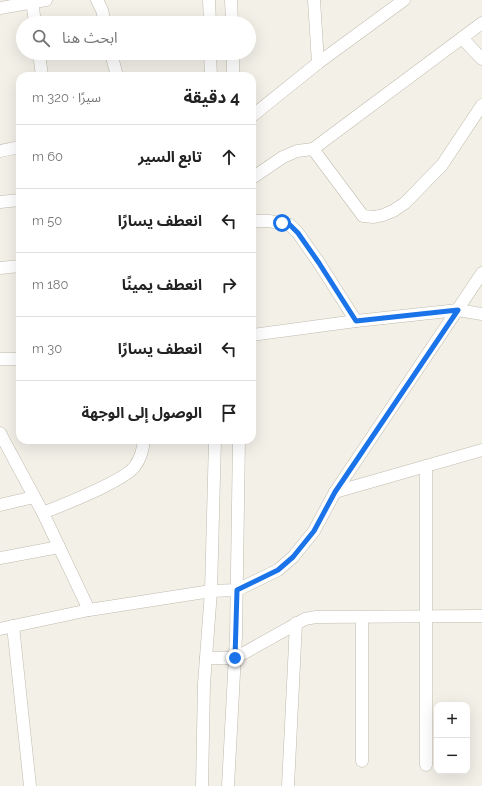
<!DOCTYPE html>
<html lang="ar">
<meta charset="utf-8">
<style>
body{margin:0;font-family:Raleway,"Noto Sans Arabic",sans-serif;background:#f6f6f6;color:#222;direction:rtl}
.controls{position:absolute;right:12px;bottom:12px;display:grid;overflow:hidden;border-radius:8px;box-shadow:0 4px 16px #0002}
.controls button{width:36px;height:36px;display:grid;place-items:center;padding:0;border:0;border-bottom:1px solid #e0e0e0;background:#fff;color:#222;font:20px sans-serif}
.stop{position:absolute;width:12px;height:12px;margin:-9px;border:3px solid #1a73e8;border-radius:50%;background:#fff}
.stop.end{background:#1a73e8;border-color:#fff;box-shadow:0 1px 4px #0008}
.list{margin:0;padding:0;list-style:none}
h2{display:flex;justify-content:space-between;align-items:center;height:52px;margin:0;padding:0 16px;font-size:17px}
h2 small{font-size:13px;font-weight:400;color:#767676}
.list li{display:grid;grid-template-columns:26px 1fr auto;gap:12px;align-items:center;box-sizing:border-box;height:64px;padding:0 16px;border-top:1px solid #e0e0e0}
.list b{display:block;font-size:15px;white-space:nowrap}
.list em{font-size:13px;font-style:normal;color:#767676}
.icon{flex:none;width:22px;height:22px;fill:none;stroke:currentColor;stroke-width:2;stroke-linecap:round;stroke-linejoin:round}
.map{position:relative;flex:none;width:482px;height:786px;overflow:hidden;direction:ltr}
.search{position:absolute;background:#fff;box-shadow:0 4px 16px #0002;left:16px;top:16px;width:240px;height:44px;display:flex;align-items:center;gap:10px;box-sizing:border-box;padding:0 14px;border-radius:22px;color:#767676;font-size:15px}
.panel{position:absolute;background:#fff;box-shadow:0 4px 16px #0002;left:16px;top:72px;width:240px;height:372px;border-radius:12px;direction:rtl}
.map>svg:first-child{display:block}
</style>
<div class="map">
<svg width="482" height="786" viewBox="0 0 482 786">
<rect width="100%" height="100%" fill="#f3f0e8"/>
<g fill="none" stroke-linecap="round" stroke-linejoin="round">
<defs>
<g id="street">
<path d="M32,0l3,23"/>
<path d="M97,0l5,10 3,13"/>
<path d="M209,0l1,23"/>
<path d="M231,0l1,23"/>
<path d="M314,0l4,63"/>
<path d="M0,8l46,-8"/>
<path d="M462,38l20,21"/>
<path d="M39,53l3,23"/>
<path d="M111,53l6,23"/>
<path d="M210,53l1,23"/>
<path d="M233,53v23"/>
<path d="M252,116l66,-53 86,-63"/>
<path d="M313,149l50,67 11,1 9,-2 10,-4 12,-8 37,-38 40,-60"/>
<path d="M0,151l20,-4"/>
<path d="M252,178l31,-21 14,-6 16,-2 169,-126"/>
<path d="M0,202l20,-2"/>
<path d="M252,221h17l21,4 8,8 21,30 37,58"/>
<path d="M0,268l20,-2"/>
<path d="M252,335l104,-14 102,-11 24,4"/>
<path d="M0,359h20"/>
<path d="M0,433l43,80 46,97 122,-19 26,-1 41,-20 15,-13 21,-26 21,-39 147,-219"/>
<path d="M335,492l147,-42"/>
<path d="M0,505l34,-8"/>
<path d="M43,513c19,-8 82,-32 92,-47 6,-8 8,-16 9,-26"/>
<path d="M0,558l59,-11"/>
<path d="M13,626l17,160"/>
<path d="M0,629l89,-19"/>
<path d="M206,658h29l70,-39 11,-2 166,-1"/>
<path d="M362,761v-144"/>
<path d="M426,765v-299"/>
<path d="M202,786l2,-102 7,-93 4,-151"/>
<path d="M228,786l8,-150 3,-196"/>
<path d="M288,786l8,-163"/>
</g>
</defs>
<use href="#street" stroke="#c1bbae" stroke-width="13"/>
<use href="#street" stroke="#fff" stroke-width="12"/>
</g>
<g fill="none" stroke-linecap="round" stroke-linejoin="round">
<path stroke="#1a73e8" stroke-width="5" d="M235,658l2,-68 41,-20 15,-13 21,-26 21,-39 123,-182 -102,11 -37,-58 -21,-30 -8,-8 -8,-2"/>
</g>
</svg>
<div class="controls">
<button>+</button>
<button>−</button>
</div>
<div class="stop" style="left:282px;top:223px"></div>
<div class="stop end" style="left:235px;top:658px"></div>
<div class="search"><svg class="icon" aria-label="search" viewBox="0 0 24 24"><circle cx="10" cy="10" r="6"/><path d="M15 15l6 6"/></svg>ابحث هنا</div>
<section class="panel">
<h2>4 دقيقة<small>سيرًا · 320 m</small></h2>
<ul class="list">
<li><svg class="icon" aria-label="ahead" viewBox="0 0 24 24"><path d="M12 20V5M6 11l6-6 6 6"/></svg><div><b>تابع السير</b></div><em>60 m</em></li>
<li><svg class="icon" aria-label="left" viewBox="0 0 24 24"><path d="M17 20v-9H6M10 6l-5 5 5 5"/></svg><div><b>انعطف يسارًا</b></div><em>50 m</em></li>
<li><svg class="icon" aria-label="right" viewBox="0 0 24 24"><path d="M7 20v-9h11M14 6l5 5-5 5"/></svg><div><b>انعطف يمينًا</b></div><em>180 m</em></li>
<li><svg class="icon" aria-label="left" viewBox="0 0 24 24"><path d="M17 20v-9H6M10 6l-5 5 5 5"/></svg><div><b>انعطف يسارًا</b></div><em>30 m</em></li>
<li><svg class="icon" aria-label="arrive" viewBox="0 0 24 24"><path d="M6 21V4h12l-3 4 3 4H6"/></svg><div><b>الوصول إلى الوجهة</b></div></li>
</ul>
</section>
</div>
